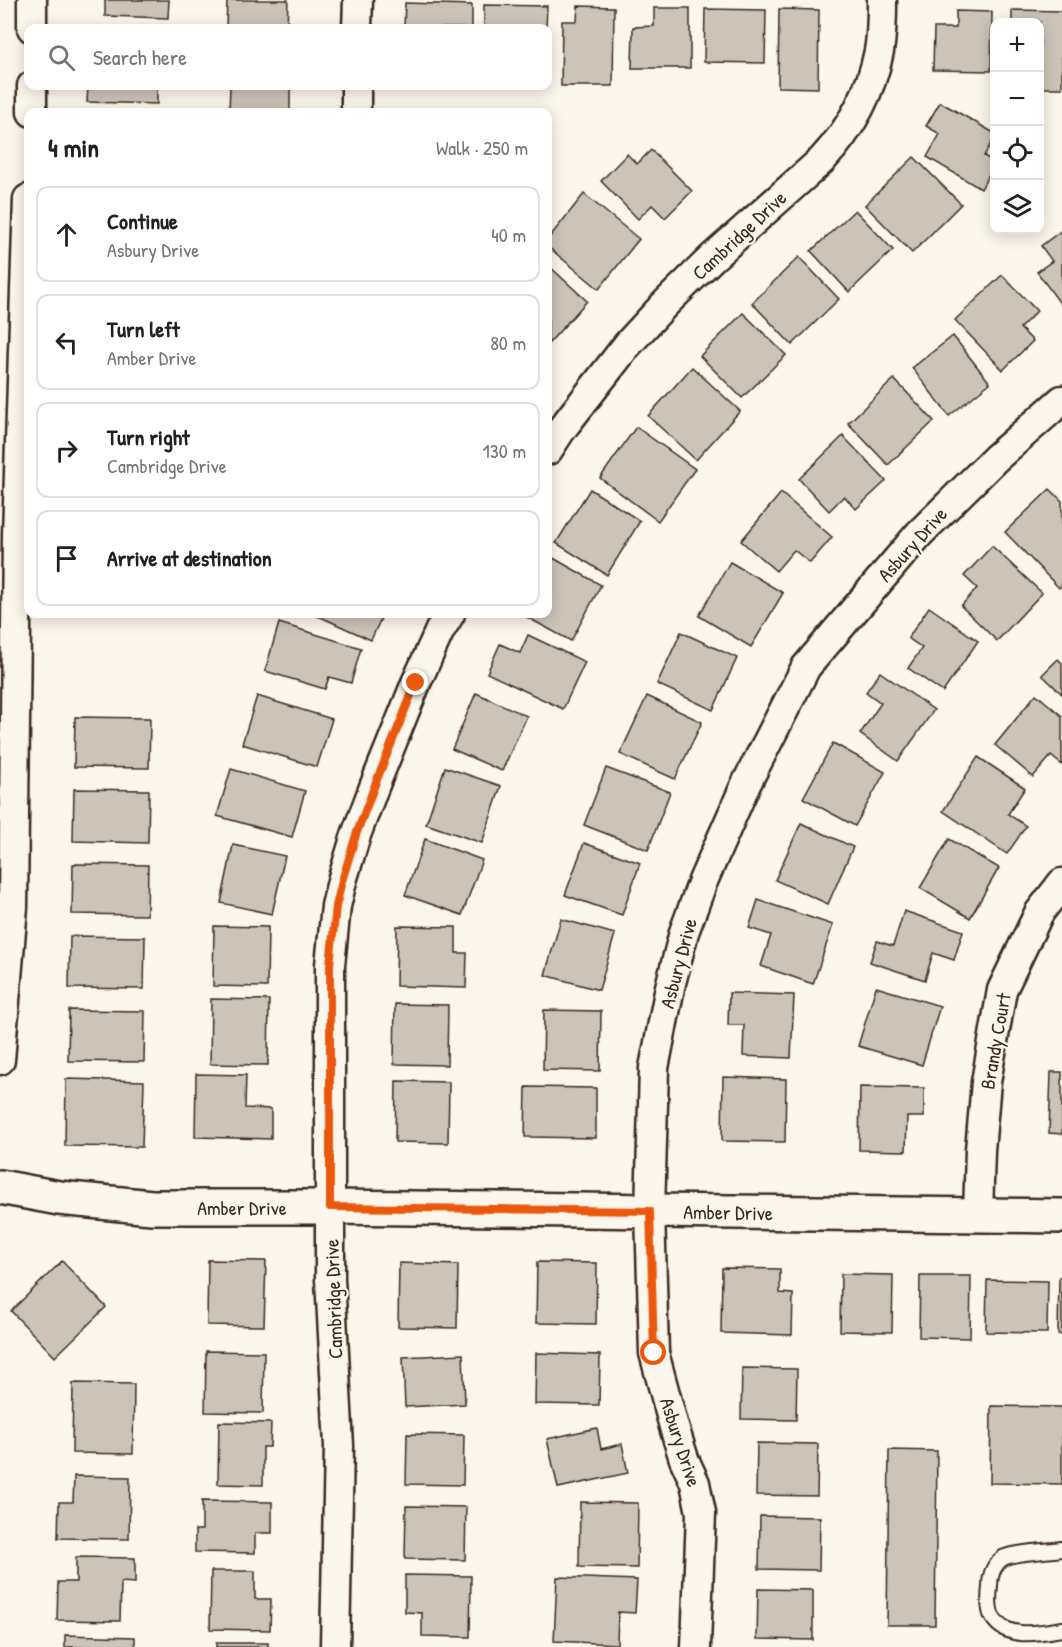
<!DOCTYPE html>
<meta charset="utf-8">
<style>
body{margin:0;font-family:"Patrick Hand",sans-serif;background:#f6f6f6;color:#202124}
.controls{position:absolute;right:18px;top:18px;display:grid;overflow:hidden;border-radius:12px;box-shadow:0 3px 15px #0003}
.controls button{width:54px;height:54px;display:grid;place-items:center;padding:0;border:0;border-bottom:2px solid #e0e0e0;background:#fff;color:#202124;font:30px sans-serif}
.stop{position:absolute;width:18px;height:18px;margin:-14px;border:4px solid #ea580c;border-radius:50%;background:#fff}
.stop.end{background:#ea580c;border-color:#fff;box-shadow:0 2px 6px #0008}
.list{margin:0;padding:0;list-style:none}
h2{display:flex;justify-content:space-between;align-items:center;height:78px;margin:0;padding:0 24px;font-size:26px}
h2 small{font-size:20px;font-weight:400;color:#757577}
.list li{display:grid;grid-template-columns:39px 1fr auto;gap:18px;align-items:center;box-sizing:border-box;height:96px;margin:0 12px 12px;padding:0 12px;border:2px solid #e0e0e0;border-radius:12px}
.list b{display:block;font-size:22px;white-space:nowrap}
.list p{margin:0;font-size:20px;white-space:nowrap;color:#757577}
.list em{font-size:20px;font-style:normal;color:#757577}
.icon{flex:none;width:33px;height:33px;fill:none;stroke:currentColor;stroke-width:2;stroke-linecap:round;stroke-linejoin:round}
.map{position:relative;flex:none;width:1062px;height:1647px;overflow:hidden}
.search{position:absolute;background:#fff;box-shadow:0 3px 15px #0003;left:24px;top:24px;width:528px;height:66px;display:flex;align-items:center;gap:15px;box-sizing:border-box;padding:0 21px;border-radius:12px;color:#757577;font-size:22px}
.panel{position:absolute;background:#fff;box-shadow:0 3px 15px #0003;left:24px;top:108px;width:528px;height:510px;border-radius:12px}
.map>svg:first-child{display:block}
</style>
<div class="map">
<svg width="1062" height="1647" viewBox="0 0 1062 1647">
<rect width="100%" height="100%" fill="#fbf7ec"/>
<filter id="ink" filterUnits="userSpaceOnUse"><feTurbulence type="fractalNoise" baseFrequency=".0167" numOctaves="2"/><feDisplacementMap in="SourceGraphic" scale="12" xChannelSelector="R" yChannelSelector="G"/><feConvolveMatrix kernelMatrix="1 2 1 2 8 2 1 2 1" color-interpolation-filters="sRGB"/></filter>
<g filter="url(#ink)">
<g fill="#ccc4b9" stroke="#3b2a1e" stroke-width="1.5">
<path d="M105,0h64l-1,18 -63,-2z"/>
<path d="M227,0h61l-1,28h-61z"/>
<path d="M405,3l67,2v23h-68z"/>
<path d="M484,5l63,1 -1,22h-62z"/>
<path d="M578,6l36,1 -1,79h-52l1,-65h15z"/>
<path d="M654,8h36v60h-58l1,-41 21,-1z"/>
<path d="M705,9l61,1 -1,53 -61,-1z"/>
<path d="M779,9l40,1 -1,78 -40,-1z"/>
<path d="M1012,10l50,1v77h-22v-66h-28z"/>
<path d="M956,11l36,1 -1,59 -58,-1 1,-42h22z"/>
<path d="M88,86h69v18l-70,-2z"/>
<path d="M230,86h60v26h-61z"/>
<path d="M940,102l54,31v5l-10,18 10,6v3l-13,24 -54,-32 13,-23 -14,-8z"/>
<path d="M651,150l41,41 -27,27 -13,-13 -14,14 -37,-38 26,-27 10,10z"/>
<path d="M914,157l47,47 -49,49 -47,-48z"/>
<path d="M584,194l55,45 -40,50 -51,-42v-8z"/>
<path d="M855,210l38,40 -44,42 -38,-41z"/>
<path d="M1062,230v76l-25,-34 15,-11 -11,-15z"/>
<path d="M799,257l40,42 -47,46 -40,-42z"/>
<path d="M548,265l39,36 -39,43z"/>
<path d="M1002,275l35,36 -17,17 13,13 -30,29 -48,-50z"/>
<path d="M743,313l43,42 -44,43 -42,-42z"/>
<path d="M953,336l37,47 -41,33 -37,-48z"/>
<path d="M692,367l48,44 -44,49 -48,-44z"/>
<path d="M894,379l40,42 -46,44 -40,-42z"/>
<path d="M636,427l59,42 -37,52 -58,-43z"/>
<path d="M843,436l43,45 -30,28 -12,-13 -15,15 -30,-32z"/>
<path d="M590,489l50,32 -33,54 -51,-32z"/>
<path d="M1050,489l12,12v84l-3,3 -54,-56z"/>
<path d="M781,493l51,44 -22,26 -16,-13 -18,21 -35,-30z"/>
<path d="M992,546l50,47 -45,48 -36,-35 16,-18 -13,-12z"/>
<path d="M548,555l53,30 -30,56 -50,-27h27z"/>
<path d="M730,562l53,31 -32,54 -52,-31z"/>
<path d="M929,607l49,34 -35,51 -35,-24 14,-20 -14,-10z"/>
<path d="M314,614h69l-12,26z"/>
<path d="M279,623l82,25 -10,35 -22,-6 -4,12 -60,-18z"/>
<path d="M681,632l56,26 -24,52 -56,-26z"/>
<path d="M528,635l57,27 -22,47 -76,-36 13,-29 20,9z"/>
<path d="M1058,659l4,4v31l-20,-19z"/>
<path d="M880,672l54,38 -36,51 -38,-27 21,-31 -15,-11z"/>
<path d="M476,693l51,23 -25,55 -50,-22z"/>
<path d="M1036,694l26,22v49l-11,-9 -18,21 -38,-32z"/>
<path d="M257,696l75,23 -15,48 -75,-23z"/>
<path d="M647,696l55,26 -27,57 -55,-25z"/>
<path d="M75,717l75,1 -1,50 -75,-1z"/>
<path d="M833,743l52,29 -30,54 -52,-28z"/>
<path d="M978,757l47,31 -17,26 18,12 -19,28 -64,-43z"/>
<path d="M445,767l56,19 -19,57 -56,-19z"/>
<path d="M606,768l64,24 -22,58 -64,-25z"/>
<path d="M231,769l74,22 -13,46 -75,-21z"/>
<path d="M74,789l75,1 -1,53 -75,-2z"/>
<path d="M801,823l52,24 -25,57 -53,-24z"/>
<path d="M425,839l57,21 -20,55 -57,-20z"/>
<path d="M949,839l50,29 -29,50 -50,-30z"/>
<path d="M584,843l56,20 -18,52 -57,-20z"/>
<path d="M233,845l52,11 -13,58 -51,-11z"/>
<path d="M73,864l75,1 -1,50 -75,-1z"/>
<path d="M758,900l75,25 -20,59 -52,-18 10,-31 -22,-7z"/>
<path d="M904,911l59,20 -9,29 -21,-7 -8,27 -55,-18 7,-21 16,5z"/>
<path d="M561,919l54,15 -16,56 -54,-15z"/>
<path d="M214,926l54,1 -1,60 -54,-1z"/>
<path d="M397,926l59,1v26h11l-1,35 -70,-2z"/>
<path d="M70,936l75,1 -1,52 -75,-1z"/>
<path d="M876,987l64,19 -18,59 -64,-19z"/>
<path d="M729,993l65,2 -3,63 -48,-2 1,-31h-16z"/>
<path d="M211,999l58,1 -1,65 -58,-1z"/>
<path d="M395,1004l53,1 -1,60 -53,-1z"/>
<path d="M69,1010l76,1 -1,51 -76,-1z"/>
<path d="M544,1010l57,1 -1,60 -57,-1z"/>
<path d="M1051,1072h11v62l-13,-1z"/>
<path d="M196,1074l50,1 -1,33 26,1v30l-76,-2z"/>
<path d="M723,1077l63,2 -1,63 -63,-1z"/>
<path d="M66,1079l78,2 -2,66 -77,-1z"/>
<path d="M396,1081l53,1 -1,61 -53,-1z"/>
<path d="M526,1087l70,1v50l-71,-1z"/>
<path d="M860,1087l64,1v29h-17l-1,34 -47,-1z"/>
<path d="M208,1260l58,1 -2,65 -57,-1z"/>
<path d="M62,1261l44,46 -51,50 -44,-46z"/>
<path d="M537,1262l60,1 -1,61 -60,-1z"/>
<path d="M399,1263l59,2 -1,63 -59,-1z"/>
<path d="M722,1268l58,1v24l13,1 -1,41 -71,-2z"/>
<path d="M841,1274l52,1 -1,57 -52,-1z"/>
<path d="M920,1276h51l-1,62 -51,-1z"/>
<path d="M1059,1277h3v58l-4,-1z"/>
<path d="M987,1280l61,1 -1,52 -61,-1z"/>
<path d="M206,1351l58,1 -1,61 -58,-1z"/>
<path d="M536,1353l64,2 -1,50 -64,-1z"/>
<path d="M463,1354l2,50 -60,3 -2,-50z"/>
<path d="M742,1368l55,1 -1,51 -55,-1z"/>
<path d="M73,1383l61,1 -1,70 -61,-1z"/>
<path d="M991,1406l71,1v77l-72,-1z"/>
<path d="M219,1422l52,1 -1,24h-7v38l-45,-1z"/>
<path d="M597,1428l4,21 21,-5 6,29 -70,15 -11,-49z"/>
<path d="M407,1434l57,1 -1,50 -57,-1z"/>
<path d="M757,1443l61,1 -1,52 -61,-1z"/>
<path d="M889,1450l48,1 -2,174h-48z"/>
<path d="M74,1476l56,1 -1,62 -71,-1 1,-36h14z"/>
<path d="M202,1501l70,1v31h-17v20l-60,-1v-22h7z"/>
<path d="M580,1502l58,1 -1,65 -58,-1z"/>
<path d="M406,1506l60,1 -1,53 -60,-1z"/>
<path d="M760,1516l60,1 -1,53 -60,-1z"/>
<path d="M76,1557l59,1v25l-14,-1 -1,39 -63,-1 1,-38h18z"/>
<path d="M211,1571h44v28h16l-1,31 -60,-1z"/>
<path d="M405,1575l66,1 -1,61 -48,-1v-23l-17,-1z"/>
<path d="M557,1577l80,3 -2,33 -17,-1 -1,32 -63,-3z"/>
<path d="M758,1589l55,1v50l-56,-1z"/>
<path d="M65,1635l70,2v10h-70z"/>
<rect x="216" y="1643" width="52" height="4"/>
</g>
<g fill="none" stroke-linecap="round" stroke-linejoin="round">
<defs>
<path id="service" d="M1062,1549c-13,2 -51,4 -59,9 -10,7 -13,17 -13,28 -1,9 -2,19 1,28 12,27 48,19 71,15"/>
<g id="minor">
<path d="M32,0v28"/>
<path d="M357,28l1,-28"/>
<path d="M32,112v-26"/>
<path d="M356,112v-26"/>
<path d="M548,450l13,-20 67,-86 36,-39 48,-47 110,-98c29,-31 49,-68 57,-109 3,-17 3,-34 3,-51"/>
<path d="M0,1060l13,-153 4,-373 11,-335"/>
<path d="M978,1215l2,-65 6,-68 16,-92 37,-77 23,-30"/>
<path d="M335,1647l4,-201 -9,-167v-314l6,-59 6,-25 14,-46 18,-48 42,-104 24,-53 10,-16"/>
<path d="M696,1647l5,-134 -6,-30 -11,-24 -10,-32 -20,-74 -4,-142 4,-143 16,-81 14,-55 19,-51 42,-95 61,-119 113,-133 77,-76 66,-58"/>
</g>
<path id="tertiary" d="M0,1187l59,11 93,9h178l732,9"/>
</defs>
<use href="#service" stroke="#3b2a1e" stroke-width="18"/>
<use href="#minor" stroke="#3b2a1e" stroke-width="33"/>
<use href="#tertiary" stroke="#3b2a1e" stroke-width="38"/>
<use href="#service" stroke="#fbf7ec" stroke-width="14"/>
<use href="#minor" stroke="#fbf7ec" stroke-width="28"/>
<use href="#tertiary" stroke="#fbf7ec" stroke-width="33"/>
</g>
</g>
<g fill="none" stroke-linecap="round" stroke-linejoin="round" filter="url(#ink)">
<path stroke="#ea580c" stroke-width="8" d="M416,683l-42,104 -18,48 -14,46 -6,25 -6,59v242l320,4 4,142"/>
</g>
<g text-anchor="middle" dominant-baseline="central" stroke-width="4.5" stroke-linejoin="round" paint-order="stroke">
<g font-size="20" fill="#3b2a1e" stroke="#fbf7ec">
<text transform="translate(739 235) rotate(-43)">Cambridge Drive</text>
<text transform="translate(912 544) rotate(-48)">Asbury Drive</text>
<text transform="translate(678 963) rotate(-75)">Asbury Drive</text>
<text transform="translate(995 1041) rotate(-80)">Brandy Court</text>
<text x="242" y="1207">Amber Drive</text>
<text transform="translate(728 1212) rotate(1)">Amber Drive</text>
<text transform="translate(333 1299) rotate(-92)">Cambridge Drive</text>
<text transform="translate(681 1442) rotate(72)">Asbury Drive</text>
</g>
</g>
</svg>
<div class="controls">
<button>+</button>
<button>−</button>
<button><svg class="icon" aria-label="locate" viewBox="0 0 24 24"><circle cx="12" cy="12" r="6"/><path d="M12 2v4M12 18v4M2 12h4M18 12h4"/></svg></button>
<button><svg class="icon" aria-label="layers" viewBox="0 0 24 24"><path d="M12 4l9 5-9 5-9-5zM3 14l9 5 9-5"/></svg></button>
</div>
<div class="stop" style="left:654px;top:1353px"></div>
<div class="stop end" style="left:416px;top:683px"></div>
<div class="search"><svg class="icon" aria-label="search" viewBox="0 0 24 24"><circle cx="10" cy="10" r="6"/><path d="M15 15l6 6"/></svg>Search here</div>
<section class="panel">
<h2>4 min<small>Walk · 250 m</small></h2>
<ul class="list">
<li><svg class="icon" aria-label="ahead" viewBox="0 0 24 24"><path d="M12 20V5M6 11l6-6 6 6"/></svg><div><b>Continue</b><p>Asbury Drive</p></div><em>40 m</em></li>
<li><svg class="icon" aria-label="left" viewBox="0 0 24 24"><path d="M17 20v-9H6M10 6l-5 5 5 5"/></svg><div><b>Turn left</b><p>Amber Drive</p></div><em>80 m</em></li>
<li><svg class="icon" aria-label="right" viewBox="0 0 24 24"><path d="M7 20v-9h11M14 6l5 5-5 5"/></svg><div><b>Turn right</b><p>Cambridge Drive</p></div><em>130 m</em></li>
<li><svg class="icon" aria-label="arrive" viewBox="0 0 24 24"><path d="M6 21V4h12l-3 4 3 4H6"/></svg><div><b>Arrive at destination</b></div></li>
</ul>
</section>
</div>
